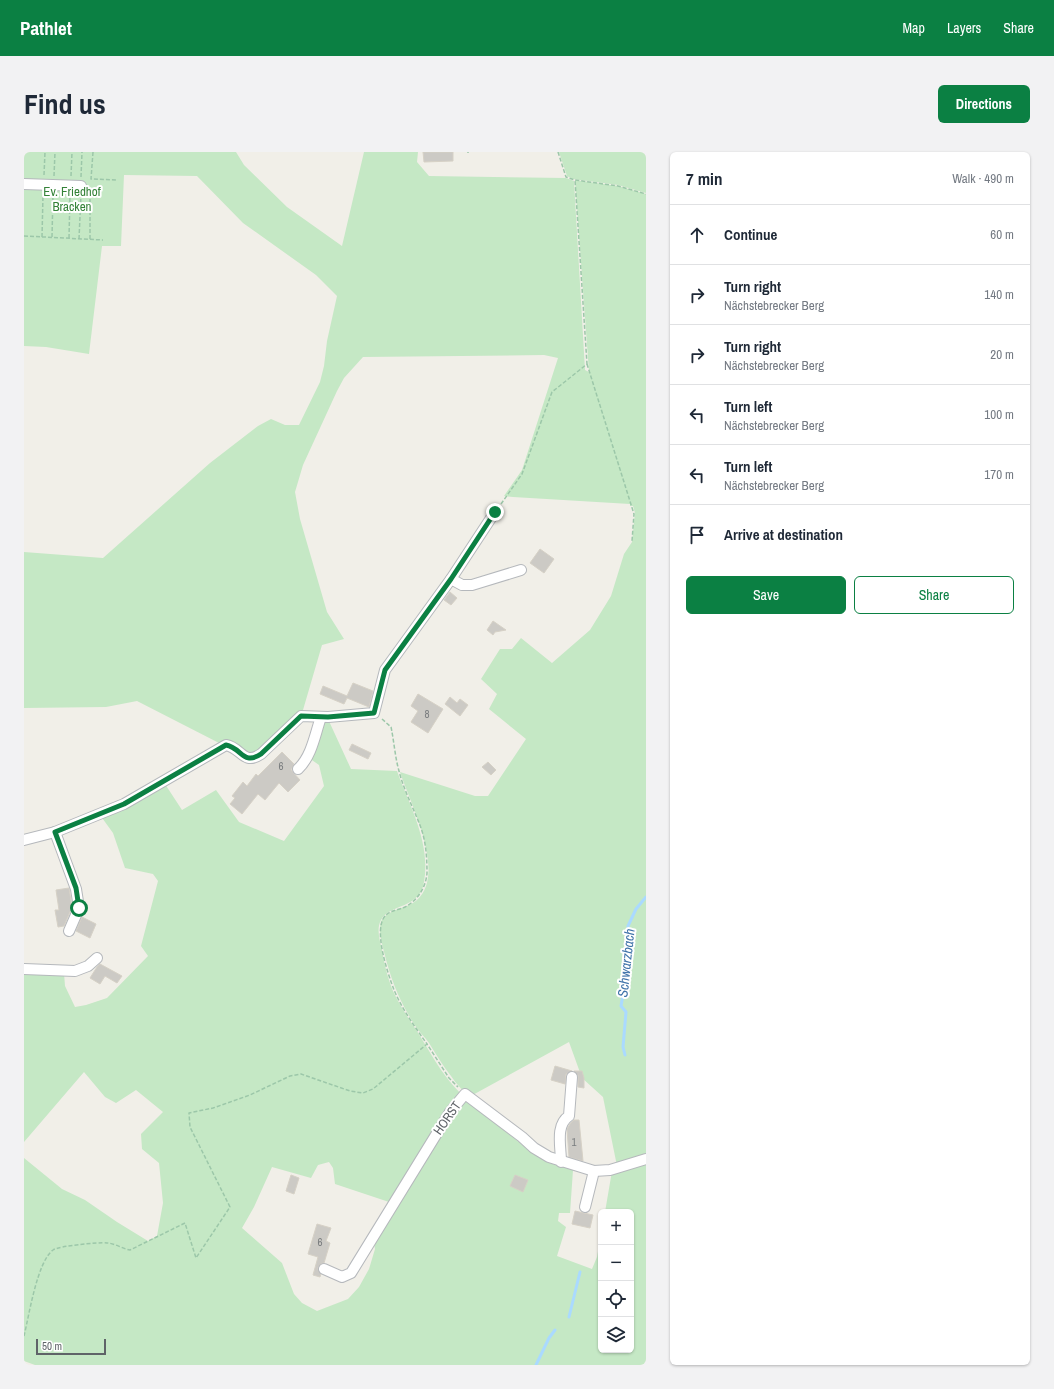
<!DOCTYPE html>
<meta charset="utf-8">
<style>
body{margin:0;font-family:"Archivo Narrow",sans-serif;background:#f2f2f3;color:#1f2937}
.controls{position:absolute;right:12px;bottom:12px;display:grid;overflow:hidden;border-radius:6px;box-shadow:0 1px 3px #0004}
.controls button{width:36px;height:36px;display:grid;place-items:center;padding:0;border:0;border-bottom:1px solid #e0e1e3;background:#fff;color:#1f2937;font:20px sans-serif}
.scale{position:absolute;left:12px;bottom:10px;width:70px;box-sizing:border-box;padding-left:4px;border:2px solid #5f6368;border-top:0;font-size:11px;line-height:14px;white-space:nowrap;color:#5f6368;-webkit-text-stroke:3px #fff;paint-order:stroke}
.stop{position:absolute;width:12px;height:12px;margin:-9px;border:3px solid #0b8043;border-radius:50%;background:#fff}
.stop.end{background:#0b8043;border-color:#fff;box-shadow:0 1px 4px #0008}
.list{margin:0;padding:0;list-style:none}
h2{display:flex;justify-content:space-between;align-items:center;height:52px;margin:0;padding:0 16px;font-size:17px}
h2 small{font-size:13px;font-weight:400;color:#747a83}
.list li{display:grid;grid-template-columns:26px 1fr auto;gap:12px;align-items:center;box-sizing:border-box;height:60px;padding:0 16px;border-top:1px solid #e0e1e3}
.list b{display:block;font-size:15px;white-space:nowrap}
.list p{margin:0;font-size:13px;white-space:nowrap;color:#747a83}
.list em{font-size:13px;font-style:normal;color:#747a83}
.actions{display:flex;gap:8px;padding:12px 16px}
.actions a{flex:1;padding:9px 0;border:1px solid #0b8043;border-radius:6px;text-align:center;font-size:14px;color:#0b8043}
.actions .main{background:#0b8043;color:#fff}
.icon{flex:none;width:22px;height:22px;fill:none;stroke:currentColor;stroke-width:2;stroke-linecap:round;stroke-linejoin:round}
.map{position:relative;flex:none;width:622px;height:1213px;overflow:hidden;border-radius:6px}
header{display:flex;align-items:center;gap:24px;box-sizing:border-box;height:56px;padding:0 20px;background:#0b8043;color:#fff}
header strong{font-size:19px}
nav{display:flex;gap:22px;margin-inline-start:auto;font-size:14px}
.intro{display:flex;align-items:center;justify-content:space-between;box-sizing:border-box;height:96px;padding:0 24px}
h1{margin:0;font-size:28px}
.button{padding:10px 18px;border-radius:6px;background:#0b8043;color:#fff;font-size:14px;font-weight:700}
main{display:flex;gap:24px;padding:0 24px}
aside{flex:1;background:#fff;border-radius:6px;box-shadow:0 1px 3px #0004}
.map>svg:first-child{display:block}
</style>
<header>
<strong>Pathlet</strong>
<nav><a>Map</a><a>Layers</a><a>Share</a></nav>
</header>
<div class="intro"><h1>Find us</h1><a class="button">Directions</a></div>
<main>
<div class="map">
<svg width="622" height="1213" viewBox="0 0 622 1213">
<rect width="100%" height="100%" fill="#f1efe8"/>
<g fill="#c5e8c5">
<path d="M0,0h212l8,13 43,42 55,39 22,-94h54l-1,10 12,14 137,2 8,3 11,189 4,2 -14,-192 43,6 28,8v963l-29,9 -14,-69 -21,-19 -13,-36 -100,55c-6,-7 -13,-13 -18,-21 -8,-10 -15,-22 -22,-33 -4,-6 -11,-12 -15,-19 -15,-24 -23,-44 -30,-72 -2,-9 -6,-20 -3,-30 5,-13 26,-13 36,-22 30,-27 -7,-97 -17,-128l75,24h13l38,-57 -37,-30 8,-15 -16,-15 19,-30h12l9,-11 31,25 38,-33 21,-34 13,-42 8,-12 3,-29 -2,-7h-3v-2l-117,-7 -9,-1 18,-26 36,-112 -14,-3 -181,2 -19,21 -7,13 -34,74 -8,27 5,27 27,93 17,27 -22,6 -19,65 -41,41 -8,4c-12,-5 -20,-18 -33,-11l-84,-43 -31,6 -82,1v-156l79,6 107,-95 48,-37 13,-7 14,6h14l21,-43 4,-16 3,-25 10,-45 -21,-21 -73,-52 -46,-47 -73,-1 -3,71h-19l-13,108 -43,-7 -22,-1z"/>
<path d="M535,0h87v41l-28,-8 -45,-6 -6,-3z"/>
<path d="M298,567h6l23,50 46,2c13,36 34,72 27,111 -4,27 -35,22 -43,38 -5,9 -1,21 1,30 2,13 6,29 11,41 8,18 20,33 30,50 12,20 22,37 39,54l-70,108 -57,-19 -2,-16 -4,-6 -11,3 -7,13 -39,-11 -18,40 -12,21 40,35 12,31 8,9 15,8 31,-12 11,-12 10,-18 6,-20 -2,-10 90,-142 67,54 17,11 26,8 -3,43h-11l-1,8 8,6 -9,29 35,13 5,-12 4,-23v116h30v-138h-26l7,-41 34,-10v204h-611l-11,-4v-203l38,31 23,11 32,22 31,19 9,-5 6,-33 -4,-40 -17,-14 -1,-15 22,-22 -27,-22 -20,13 -11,-6 -21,-25 -60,70v-170l40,1 1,13 10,21 11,-2 21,-7 41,-42 -7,-10 17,-65 -5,-7 -28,-6 -12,-35 -13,-18 65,-31 17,26 34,-20 23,32 45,19 40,-55 -5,-21 -10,-7z"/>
</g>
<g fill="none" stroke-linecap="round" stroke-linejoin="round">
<g stroke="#aadaff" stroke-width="3">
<path d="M601,903l-2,-8 3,-35 -5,-6 3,-17v-20l4,-11v-32l8,-17 10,-12"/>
<path d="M545,1165l11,-45"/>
<path d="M512,1213l13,-27 6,-8"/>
</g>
</g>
<g fill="#cccac5" stroke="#d6d1c6">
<path d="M399,0h30v9l-29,1z"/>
<path d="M516,397l14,10 -10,14 -14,-10z"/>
<path d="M426,440l7,6 -6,7 -7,-5z"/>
<path d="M469,469l13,9 -11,2 -2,3 -6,-5z"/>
<path d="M329,531l20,8 -4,16 -22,-9 -3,6 -24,-10 3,-8 24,10z"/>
<path d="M394,542l25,15 -15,24 -17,-11 7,-11 -7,-5z"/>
<path d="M426,545l7,6 3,-4 8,6 -8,11 -15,-12z"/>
<path d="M328,592l19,9 -3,6 -19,-9z"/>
<path d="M258,600l12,12 -3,6 9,10 -12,12 -9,-9 -14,17 -7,-6 -16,20 -12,-10 5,-6 -3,-2 11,-14 4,4 9,-12 2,2z"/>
<path d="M464,610l8,8 -5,5 -9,-8z"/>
<path d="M45,736l3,19 -8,19 -6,1 -3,-17h4l-3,-20z"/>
<path d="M58,765l14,7 -6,14 -14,-7z"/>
<path d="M76,812l22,12 -5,7 -12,-7 -5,8 -10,-6 7,-11z"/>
<path d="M531,914l17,5 -6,3 -1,10 -14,-4z"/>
<path d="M550,919h8l2,7v10l-6,-1v-12z"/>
<path d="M550,968h5l4,41 -14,-4 -2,-28 3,-5z"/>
<path d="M267,1023l8,3 -5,16 -8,-3z"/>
<path d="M491,1023l13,5 -5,12 -13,-6z"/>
<path d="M551,1059l18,4 -3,13 -18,-4z"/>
<path d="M293,1072l14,4 -5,13 4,2 -6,20 -3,1 -3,3v3l3,4 -1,3 -7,-2 5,-18 -10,-3z"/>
</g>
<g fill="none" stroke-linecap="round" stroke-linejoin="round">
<defs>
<g id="minor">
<path d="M0,32l57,2"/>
<path d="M427,427l11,6h10l49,-15"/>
<path d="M274,617c14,-13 17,-35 23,-52"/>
<path d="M31,680l21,57 3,19 -10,23"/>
<path d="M0,688l31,-8 69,-28 102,-59c16,3 17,21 35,9l40,-38 27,1 46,-4 11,-43 66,-91 44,-67"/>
<path d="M0,817l51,2 13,-5 9,-8"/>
<path d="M537,1010c0,-15 -6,-37 8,-46l3,-39"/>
<path d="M561,1055l9,-36"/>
<path d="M300,1117l18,8 9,-4 99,-161 15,-18 57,43 12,11 15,9 45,14 16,-1 36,-11"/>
</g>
</defs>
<use href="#minor" stroke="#b5b8bc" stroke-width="12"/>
<g stroke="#9cc7a9" stroke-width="1.5" stroke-dasharray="4 2" stroke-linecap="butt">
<path d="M69,0l-2,27 26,1"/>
<path d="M534,0l8,25 9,3 43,6 28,8"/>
<path d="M444,1v-1"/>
<path d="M20,23l1,-23"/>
<path d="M30,24l1,-24"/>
<path d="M47,24l1,-24"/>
<path d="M57,25l1,-25"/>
<path d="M0,84l79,4"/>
<path d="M18,85l1,-42"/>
<path d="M28,85l1,-43"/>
<path d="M45,86l1,-44"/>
<path d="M55,87l2,-45"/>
<path d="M66,87v-40"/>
<path d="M563,212l47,150 -2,27"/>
<path d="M477,352l21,-30 30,-82 35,-28 -12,-184"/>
<path d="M358,567l9,8c3,14 4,30 8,44 5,20 15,38 22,57 5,14 6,30 6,45 -1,14 -9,27 -22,34 -6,3 -14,3 -19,8 -14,13 2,59 8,75 8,19 21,37 33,54"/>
<path d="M0,1184c5,-20 13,-74 29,-86 5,-4 46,-8 54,-7 7,0 16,6 23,7l55,-27 11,35 34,-51 -40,-80 -1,-14 24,-5 37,-13 40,-19 11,-2 49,17 13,2 10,-4 54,-45 22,34 9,9"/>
</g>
<use href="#minor" stroke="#fff" stroke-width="10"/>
</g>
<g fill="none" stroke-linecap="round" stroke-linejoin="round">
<path stroke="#0b8043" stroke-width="5" d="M55,756l-3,-20 -21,-56 69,-28 102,-59c16,3 17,21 35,9l40,-38 27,1 46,-4 11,-43 66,-91 44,-67"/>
</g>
<g text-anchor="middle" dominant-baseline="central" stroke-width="4" stroke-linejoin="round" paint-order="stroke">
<g font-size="11" fill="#7a7d7f">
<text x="403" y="562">8</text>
<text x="257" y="614">6</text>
<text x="550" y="990">1</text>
<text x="296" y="1090">6</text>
</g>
<g font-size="13" fill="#348238" stroke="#fff">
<text x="48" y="39">Ev. Friedhof<tspan x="48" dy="15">Bracken</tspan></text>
</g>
<g font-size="13" fill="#5f6368" stroke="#fff">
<text transform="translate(423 966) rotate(-55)">HORST</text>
</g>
<g font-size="14" font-style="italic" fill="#4174aa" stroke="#fff">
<text transform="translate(602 811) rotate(-84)">Schwarzbach</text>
</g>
</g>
</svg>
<div class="controls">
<button>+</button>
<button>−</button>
<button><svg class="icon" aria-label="locate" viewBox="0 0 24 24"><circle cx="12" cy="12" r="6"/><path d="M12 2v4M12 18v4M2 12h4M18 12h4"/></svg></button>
<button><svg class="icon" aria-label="layers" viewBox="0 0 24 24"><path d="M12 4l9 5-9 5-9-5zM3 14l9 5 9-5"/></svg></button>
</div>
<div class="scale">50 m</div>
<div class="stop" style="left:55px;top:756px"></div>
<div class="stop end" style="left:471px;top:360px"></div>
</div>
<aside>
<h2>7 min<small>Walk · 490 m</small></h2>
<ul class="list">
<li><svg class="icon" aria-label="ahead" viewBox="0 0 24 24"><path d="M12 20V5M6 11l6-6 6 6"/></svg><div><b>Continue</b></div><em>60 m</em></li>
<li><svg class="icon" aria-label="right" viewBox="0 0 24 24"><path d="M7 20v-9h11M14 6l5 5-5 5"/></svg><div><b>Turn right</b><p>Nächstebrecker Berg</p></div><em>140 m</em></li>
<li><svg class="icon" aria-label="right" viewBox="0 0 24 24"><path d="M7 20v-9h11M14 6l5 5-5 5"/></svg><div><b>Turn right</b><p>Nächstebrecker Berg</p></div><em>20 m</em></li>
<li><svg class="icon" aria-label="left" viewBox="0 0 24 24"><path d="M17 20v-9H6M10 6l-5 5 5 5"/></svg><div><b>Turn left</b><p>Nächstebrecker Berg</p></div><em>100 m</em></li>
<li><svg class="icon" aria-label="left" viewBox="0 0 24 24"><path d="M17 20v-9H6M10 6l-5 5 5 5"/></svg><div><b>Turn left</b><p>Nächstebrecker Berg</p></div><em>170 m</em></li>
<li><svg class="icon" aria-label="arrive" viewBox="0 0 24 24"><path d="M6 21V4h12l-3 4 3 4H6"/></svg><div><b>Arrive at destination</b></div></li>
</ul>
<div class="actions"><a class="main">Save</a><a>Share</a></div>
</aside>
</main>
